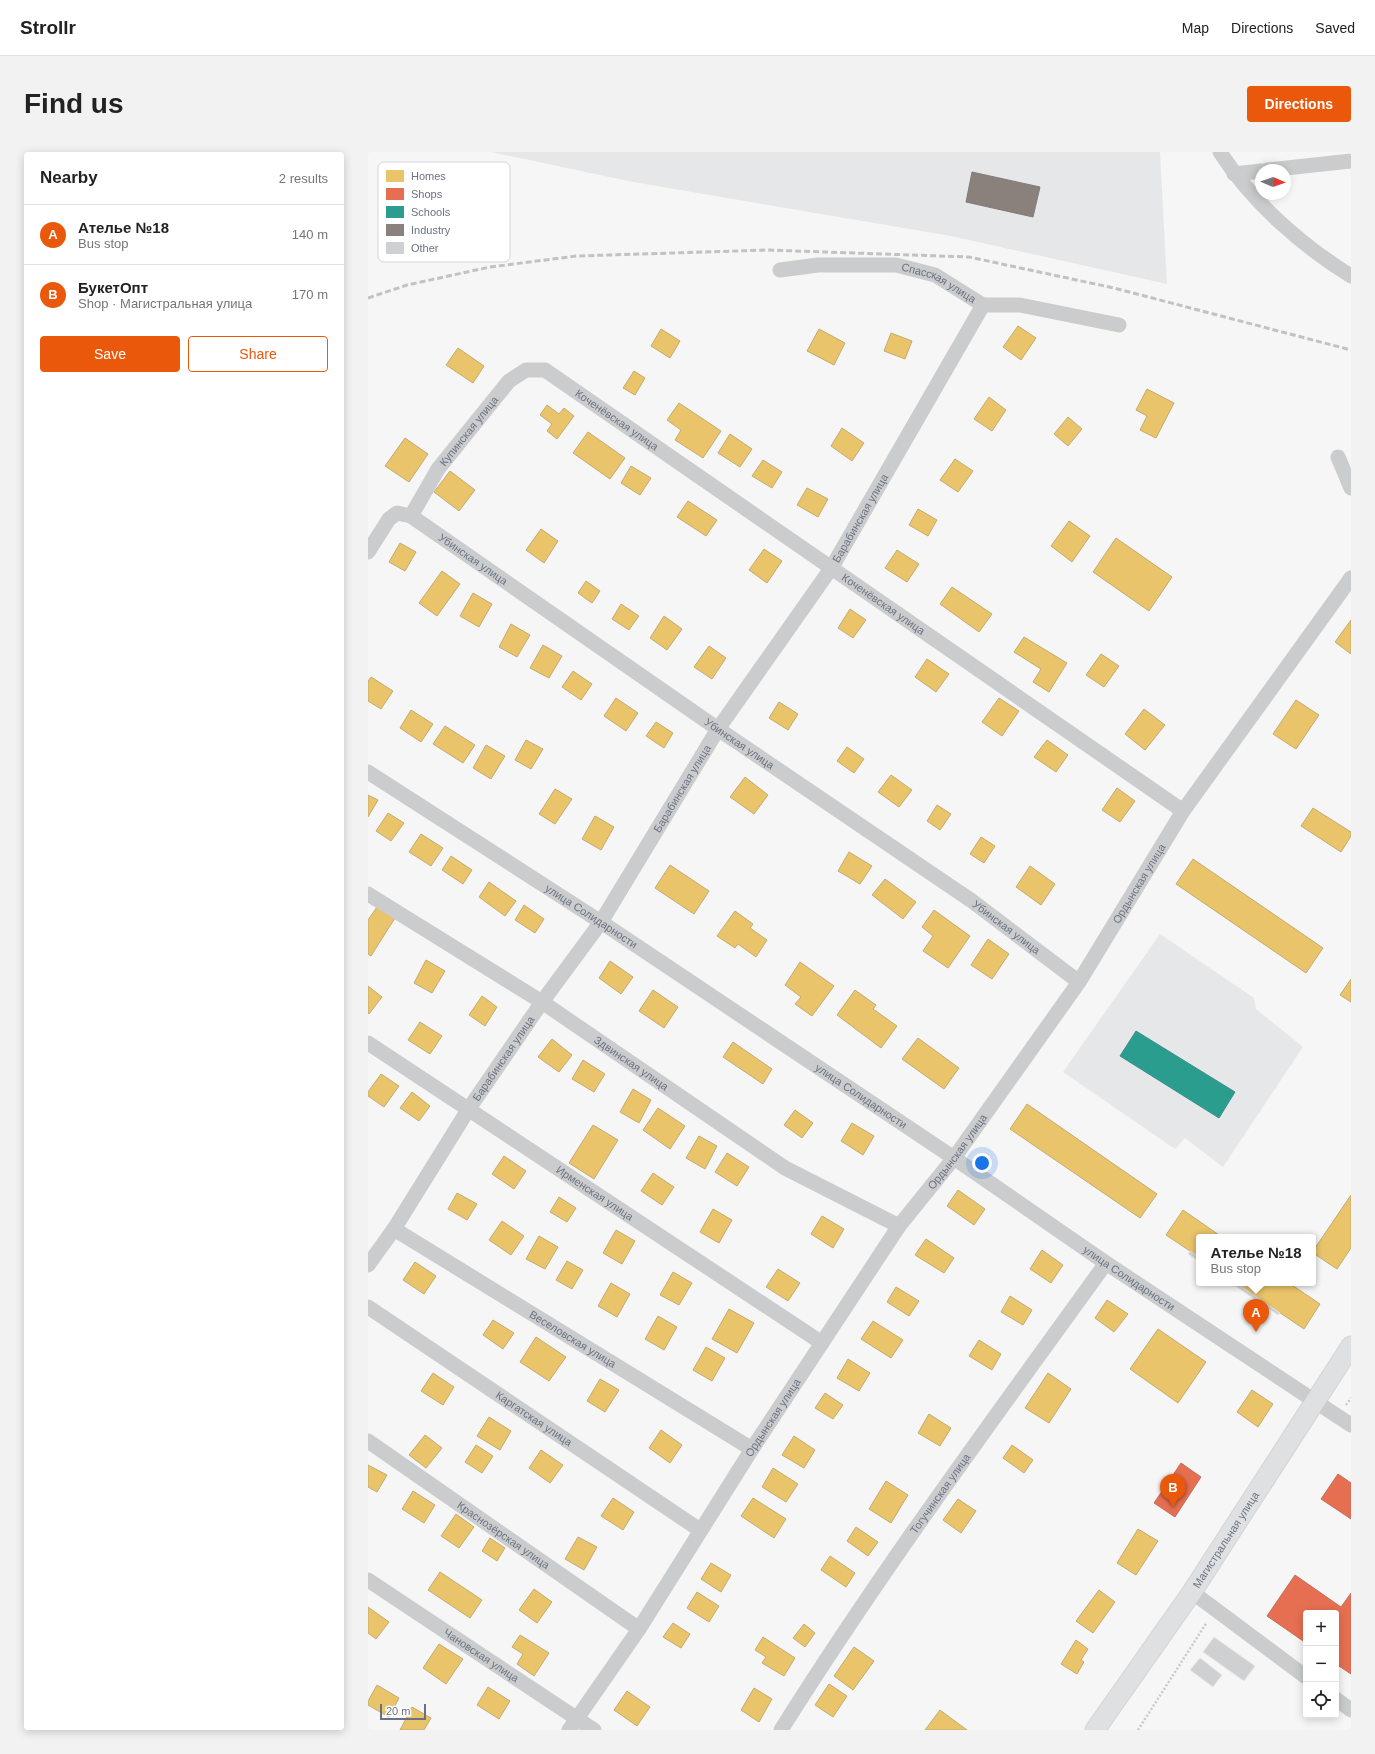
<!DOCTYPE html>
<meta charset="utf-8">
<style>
body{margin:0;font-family:Arial,sans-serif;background:#f2f2f2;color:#222}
.controls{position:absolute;right:12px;bottom:12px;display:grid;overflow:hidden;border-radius:4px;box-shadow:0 2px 10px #0003}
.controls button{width:36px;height:36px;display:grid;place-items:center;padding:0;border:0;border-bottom:1px solid #e0e0e0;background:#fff;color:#222;font:20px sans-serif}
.compass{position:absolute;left:887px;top:12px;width:36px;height:36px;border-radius:50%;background:#fff;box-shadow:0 2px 10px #0003;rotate:92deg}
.scale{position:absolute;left:12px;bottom:10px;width:46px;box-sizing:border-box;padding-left:4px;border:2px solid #6a7282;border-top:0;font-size:11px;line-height:14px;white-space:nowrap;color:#6a7282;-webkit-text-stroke:3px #fff;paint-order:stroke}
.you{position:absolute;left:614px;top:1011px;width:14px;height:14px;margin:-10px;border:3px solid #fff;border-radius:50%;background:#1a73e8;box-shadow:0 0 0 6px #1a73e833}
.badge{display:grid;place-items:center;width:26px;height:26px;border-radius:50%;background:#ea580c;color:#fff;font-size:13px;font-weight:700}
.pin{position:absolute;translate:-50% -33px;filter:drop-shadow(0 1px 2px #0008)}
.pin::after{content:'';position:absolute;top:21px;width:14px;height:12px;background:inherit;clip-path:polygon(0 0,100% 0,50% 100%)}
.popup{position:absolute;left:828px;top:1082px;width:120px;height:52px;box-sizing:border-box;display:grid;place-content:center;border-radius:4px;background:#fff;filter:drop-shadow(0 1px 3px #0005);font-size:13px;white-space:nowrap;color:#767676}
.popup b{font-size:15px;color:#222}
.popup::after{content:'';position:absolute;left:50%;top:100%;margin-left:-8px;border:8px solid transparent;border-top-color:#fff}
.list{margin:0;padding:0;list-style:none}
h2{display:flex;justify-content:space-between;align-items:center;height:52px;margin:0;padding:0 16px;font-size:17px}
h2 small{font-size:13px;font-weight:400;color:#767676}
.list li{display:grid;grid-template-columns:26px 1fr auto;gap:12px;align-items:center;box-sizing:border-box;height:60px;padding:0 16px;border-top:1px solid #e0e0e0}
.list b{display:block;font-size:15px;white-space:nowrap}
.list p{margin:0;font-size:13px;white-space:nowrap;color:#767676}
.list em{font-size:13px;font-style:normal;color:#767676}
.actions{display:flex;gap:8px;padding:12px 16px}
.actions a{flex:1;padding:9px 0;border:1px solid #ea580c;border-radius:4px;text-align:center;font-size:14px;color:#ea580c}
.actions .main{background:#ea580c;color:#fff}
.icon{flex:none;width:22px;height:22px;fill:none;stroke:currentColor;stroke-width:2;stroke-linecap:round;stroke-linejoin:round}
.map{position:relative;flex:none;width:983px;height:1578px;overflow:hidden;border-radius:4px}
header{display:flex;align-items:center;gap:24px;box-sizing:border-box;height:56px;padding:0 20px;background:#fff;border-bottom:1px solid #e0e0e0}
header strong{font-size:19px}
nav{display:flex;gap:22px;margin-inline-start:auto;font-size:14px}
.intro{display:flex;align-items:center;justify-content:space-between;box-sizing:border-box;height:96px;padding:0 24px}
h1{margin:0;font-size:28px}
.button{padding:10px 18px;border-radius:4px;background:#ea580c;color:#fff;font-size:14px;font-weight:700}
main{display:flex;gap:24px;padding:0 24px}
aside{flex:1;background:#fff;border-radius:4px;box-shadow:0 2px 10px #0003}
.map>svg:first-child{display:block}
</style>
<header>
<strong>Strollr</strong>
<nav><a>Map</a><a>Directions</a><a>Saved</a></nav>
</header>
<div class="intro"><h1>Find us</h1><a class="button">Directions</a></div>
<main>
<aside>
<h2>Nearby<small>2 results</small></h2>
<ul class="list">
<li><span class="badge">A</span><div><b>Ателье №18</b><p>Bus stop</p></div><em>140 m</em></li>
<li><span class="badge">B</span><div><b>БукетОпт</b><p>Shop · Магистральная улица</p></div><em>170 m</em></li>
</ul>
<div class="actions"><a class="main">Save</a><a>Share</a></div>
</aside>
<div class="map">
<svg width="983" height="1578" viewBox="0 0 983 1578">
<rect width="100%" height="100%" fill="#f6f6f6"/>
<g fill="#e6e7e8">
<path d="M123,0h669l7,132 -216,-48 -318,-54z"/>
<path d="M792,782l94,64 2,11 47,38 -80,120 -38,-29 -10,11 -112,-77z"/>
</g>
<g fill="#e9c46a" stroke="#c3ab71">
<path d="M650,174l18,12 -15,22 -18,-13z"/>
<path d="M293,177l19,12 -10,17 -19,-12z"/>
<path d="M451,177l26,14 -11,22 -27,-14z"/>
<path d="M523,181l21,8 -7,18 -21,-8z"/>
<path d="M90,196l26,18 -11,17 -27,-18z"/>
<path d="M266,219l11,7 -10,17 -12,-7z"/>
<path d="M779,237l27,14 -18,35 -16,-8 7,-14 -11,-6z"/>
<path d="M621,245l17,13 -14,21 -18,-12z"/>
<path d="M311,251l42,28 -18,27 -28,-18 6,-10 -14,-10z"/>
<path d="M179,253l12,9 5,-6 10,8 -17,23 -10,-8 5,-7 -12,-9z"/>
<path d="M700,265l14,12 -14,17 -14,-12z"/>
<path d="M474,276l22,15 -12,18 -21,-15z"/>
<path d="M220,280l37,26 -15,21 -37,-26z"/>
<path d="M362,282l22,15 -12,18 -22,-14z"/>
<path d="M37,286l23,16 -19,28 -24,-16z"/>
<path d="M587,307l18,12 -15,21 -18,-12z"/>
<path d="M395,308l19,12 -10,16 -20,-12z"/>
<path d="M263,314l20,12 -11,17 -19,-12z"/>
<path d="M82,319l25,19 -16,21 -25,-19z"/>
<path d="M439,336l21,11 -10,18 -21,-12z"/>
<path d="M320,349l29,19 -11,16 -29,-19z"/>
<path d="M550,357l19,11 -9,16 -19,-11z"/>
<path d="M701,369l21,15 -18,26 -21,-16z"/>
<path d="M173,377l17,12 -14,22 -18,-13z"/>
<path d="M748,386l56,39 -23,34 -56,-39z"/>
<path d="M32,391l16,9 -11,19 -16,-9z"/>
<path d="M396,397l18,12 -15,22 -18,-13z"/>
<path d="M529,398l22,14 -12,18 -22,-14z"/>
<path d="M74,419l18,13 -23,32 -18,-13z"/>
<path d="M218,429l14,10 -8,12 -14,-10z"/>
<path d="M584,435l40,27 -13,18 -39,-28z"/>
<path d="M105,441l19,11 -13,23 -19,-11z"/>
<path d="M253,452l18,12 -10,14 -17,-11z"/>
<path d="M482,457l16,11 -13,18 -15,-10z"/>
<path d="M296,464l18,13 -15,21 -17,-12z"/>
<path d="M983,468v34l-16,-12z"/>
<path d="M143,472l19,11 -13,22 -18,-10z"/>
<path d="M656,485l43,26 -18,29 -16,-10 8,-13 -27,-17z"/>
<path d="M175,493l19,11 -13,22 -19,-10z"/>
<path d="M341,494l17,12 -14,21 -18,-12z"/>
<path d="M733,502l18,12 -15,21 -18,-12z"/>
<path d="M559,507l22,15 -13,18 -21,-15z"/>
<path d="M205,519l19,13 -11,16 -19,-13z"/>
<path d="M3,525l22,14 -12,18 -13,-8v-20z"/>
<path d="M248,546l22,15 -12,18 -22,-15z"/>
<path d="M631,546l20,13 -17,25 -20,-14z"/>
<path d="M928,548l23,15 -23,34 -23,-15z"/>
<path d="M411,550l19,12 -10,16 -19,-12z"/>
<path d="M776,557l21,16 -20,25 -20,-16z"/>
<path d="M43,558l22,14 -12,18 -21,-14z"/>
<path d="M288,570l17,11 -9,15 -18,-12z"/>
<path d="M77,574l30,19 -12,18 -30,-19z"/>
<path d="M158,588l17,9 -12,20 -16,-9z"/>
<path d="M679,588l21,15 -12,17 -22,-15z"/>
<path d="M118,593l19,11 -14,23 -18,-11z"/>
<path d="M479,595l17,12 -10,14 -17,-12z"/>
<path d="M523,623l21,15 -13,17 -21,-15z"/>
<path d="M377,625l23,18 -14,19 -24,-17z"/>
<path d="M749,636l18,13 -15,21 -18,-12z"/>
<path d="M187,637l17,10 -17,25 -16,-10z"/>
<path d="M0,643l10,5 -10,17z"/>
<path d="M569,653l14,9 -11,16 -13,-9z"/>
<path d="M945,656l38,24v4l-10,16 -40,-26z"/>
<path d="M20,661l16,10 -13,18 -15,-10z"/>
<path d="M227,664l19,11 -13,23 -19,-11z"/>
<path d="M53,682l22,14 -12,18 -22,-14z"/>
<path d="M613,685l14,9 -11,17 -14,-9z"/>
<path d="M481,700l23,14 -12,18 -22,-13z"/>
<path d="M83,704l21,14 -9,14 -21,-14z"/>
<path d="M825,707l130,89 -17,25 -130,-89z"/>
<path d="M302,713l39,26 -15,23 -39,-26z"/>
<path d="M662,714l25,18 -14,21 -25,-18z"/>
<path d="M517,727l31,23 -13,17 -31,-24z"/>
<path d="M121,730l27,19 -11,15 -26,-19z"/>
<path d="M156,753l20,14 -9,14 -20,-13z"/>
<path d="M9,755l18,11 -24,38 -3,-2v-34z"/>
<path d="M566,758l36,26 -22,32 -25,-17 10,-15 -11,-9z"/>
<path d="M367,759l18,13 -3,4 17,12 -11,17 -18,-13 -3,4 -18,-12z"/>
<path d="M620,787l21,15 -17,25 -21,-14z"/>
<path d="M58,808l19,11 -13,22 -18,-10z"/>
<path d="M242,809l23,16 -12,17 -22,-16z"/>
<path d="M432,810l34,24 -22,30 -17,-12 6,-7 -16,-12z"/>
<path d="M983,827v23l-11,-7z"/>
<path d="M0,834l14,11 -13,17 -1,-1z"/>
<path d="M285,838l25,17 -14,21 -25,-17z"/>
<path d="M487,838l21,15 -3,4 24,17 -16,22 -44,-33z"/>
<path d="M114,844l15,11 -12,19 -16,-11z"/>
<path d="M52,870l22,14 -12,18 -22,-14z"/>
<path d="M550,886l41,30 -15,21 -42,-30z"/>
<path d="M184,887l20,16 -13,17 -21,-15z"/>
<path d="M365,890l39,27 -9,15 -40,-27z"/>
<path d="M215,908l22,14 -11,18 -22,-13z"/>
<path d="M13,922l18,12 -15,21 -16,-11v-4z"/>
<path d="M265,937l18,11 -12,23 -19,-11z"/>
<path d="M44,940l18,14 -11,15 -19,-13z"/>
<path d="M659,952l130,90 -17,24 -130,-89z"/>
<path d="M290,956l27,18 -15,23 -27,-19z"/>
<path d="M427,958l18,13 -11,15 -18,-13z"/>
<path d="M484,971l22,13 -11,19 -22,-14z"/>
<path d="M225,973l25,15 -24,39 -25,-16z"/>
<path d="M331,984l18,10 -12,23 -19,-11z"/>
<path d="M359,1001l22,14 -12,19 -22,-14z"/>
<path d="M136,1004l22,15 -12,18 -22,-15z"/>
<path d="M285,1021l21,14 -12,18 -21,-14z"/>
<path d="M590,1038l27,19 -11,16 -27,-19z"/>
<path d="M89,1041l20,11 -10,16 -19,-11z"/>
<path d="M983,1043v53l-14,21 -24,-16v-2z"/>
<path d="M191,1045l17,11 -9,14 -17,-10z"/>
<path d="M345,1057l19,11 -13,23 -19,-11z"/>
<path d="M815,1058l39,27h-23v20l-33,-22z"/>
<path d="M454,1064l22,13 -11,19 -22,-14z"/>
<path d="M134,1069l22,15 -13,19 -22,-15z"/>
<path d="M248,1078l19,11 -13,23 -19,-11z"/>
<path d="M171,1084l19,11 -13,22 -19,-10z"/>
<path d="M558,1087l28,19 -10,15 -29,-18z"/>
<path d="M674,1098l21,15 -12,18 -21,-14z"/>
<path d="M199,1109l16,9 -11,19 -16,-9z"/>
<path d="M47,1110l21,14 -12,18 -21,-14z"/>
<path d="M410,1117l22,14 -12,18 -22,-14z"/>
<path d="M305,1120l19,11 -13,22 -19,-10z"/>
<path d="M243,1131l19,11 -13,23 -19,-11z"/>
<path d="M868,1131h53l31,21 -16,25z"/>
<path d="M528,1135l23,14 -10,15 -22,-14z"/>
<path d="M642,1144l22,14 -9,15 -22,-13z"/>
<path d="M739,1148l21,14 -14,18 -19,-14z"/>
<path d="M361,1157l25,14 -17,30 -25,-14z"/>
<path d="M290,1164l19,11 -13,23 -19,-11z"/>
<path d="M125,1168l21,13 -11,16 -20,-14z"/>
<path d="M505,1169l30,19 -12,18 -30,-19z"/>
<path d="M790,1177l48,33 -28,41 -48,-34z"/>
<path d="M168,1185l30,20 -17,24 -29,-19z"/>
<path d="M611,1188l22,14 -9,16 -23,-14z"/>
<path d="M338,1195l19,11 -13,23 -19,-11z"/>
<path d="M480,1207l22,14 -11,18 -22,-13z"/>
<path d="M65,1221l21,14 -11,18 -22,-14z"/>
<path d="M680,1221l23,16 -22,34 -24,-15z"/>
<path d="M232,1227l19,11 -14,22 -18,-11z"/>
<path d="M884,1238l21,14 -15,23 -21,-15z"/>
<path d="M457,1241l18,12 -10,14 -18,-11z"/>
<path d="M561,1262l22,14 -11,18 -22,-13z"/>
<path d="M121,1265l22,14 -11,19 -23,-14z"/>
<path d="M293,1278l21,15 -12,18 -21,-15z"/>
<path d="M57,1283l17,13 -16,20 -17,-13z"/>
<path d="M426,1284l21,14 -11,18 -22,-13z"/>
<path d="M108,1293l17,11 -11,17 -17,-11z"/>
<path d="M644,1293l21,15 -9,13 -21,-15z"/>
<path d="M173,1298l22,15 -13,18 -21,-15z"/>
<path d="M0,1313l19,10 -10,17 -9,-5z"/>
<path d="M405,1316l25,16 -12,18 -24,-15z"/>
<path d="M518,1329l22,14 -17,28 -22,-14z"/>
<path d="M45,1339l22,14 -11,18 -22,-14z"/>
<path d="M245,1346l21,14 -11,18 -22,-14z"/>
<path d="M385,1346l33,21 -12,19 -33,-22z"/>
<path d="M590,1347l18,12 -15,22 -18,-13z"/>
<path d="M88,1362l18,13 -15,21 -18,-12z"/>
<path d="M488,1375l22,15 -10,14 -21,-15z"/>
<path d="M770,1377l20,12 -22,34 -19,-12z"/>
<path d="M210,1385l19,10 -13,23 -19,-11z"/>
<path d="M122,1386l15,10 -8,13 -15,-10z"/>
<path d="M462,1404l25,17 -9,14 -25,-17z"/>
<path d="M343,1411l20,12 -10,17 -20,-13z"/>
<path d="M72,1420l42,28 -12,18 -42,-28z"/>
<path d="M166,1437l18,13 -15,21 -18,-13z"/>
<path d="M731,1438l16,12 -22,31 -17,-12z"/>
<path d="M329,1440l22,14 -10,16 -22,-14z"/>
<path d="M0,1455l21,15 -13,17 -8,-6z"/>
<path d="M305,1471l17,11 -9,14 -18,-11z"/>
<path d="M436,1472l11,9 -10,14 -12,-9z"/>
<path d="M152,1483l29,18 -15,23 -17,-12 6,-10 -11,-7z"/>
<path d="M395,1485l32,21 -11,18 -22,-13 4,-6 -11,-7z"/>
<path d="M708,1488l12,9 -7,11 3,2 -7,12 -16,-10z"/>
<path d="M71,1492l24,15 -17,25 -23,-16z"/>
<path d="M486,1495l20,14 -21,29 -19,-14z"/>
<path d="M461,1532l18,12 -14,21 -18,-12z"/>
<path d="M9,1533l22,13 -10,19 -21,-12v-4z"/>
<path d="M120,1535l22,14 -11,18 -22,-14z"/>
<path d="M386,1536l18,11 -13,23 -18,-12z"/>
<path d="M259,1539l23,16 -13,19 -23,-16z"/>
<path d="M44,1555l19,11 -7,12h-24z"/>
<path d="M572,1558l27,20h-42z"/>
</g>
<g fill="#e76f51" stroke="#c27060">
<path d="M813,1311l20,14 -26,40 -21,-14z"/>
<path d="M970,1322l13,9v36l-30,-20z"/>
<path d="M927,1423l46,32 10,-14v81l-15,-10v-51h-30v30l-39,-27z"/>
</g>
<path fill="#2a9d8f" stroke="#3d908b" d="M768,879l99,61 -16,26 -99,-62z"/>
<path fill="#8a817c" stroke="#807c7e" d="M604,20l68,15 -7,30 -67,-15z"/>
<g fill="#cfd0d1" stroke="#e6e6e6">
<path d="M822,1099l9,6v4l-11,-7z"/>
<path d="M863,1131h5l44,30 -2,2z"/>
<path d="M846,1485l41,29 -11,15 -41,-29z"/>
<path d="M832,1506l22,17 -9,12 -23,-17z"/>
</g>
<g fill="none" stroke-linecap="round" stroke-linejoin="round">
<defs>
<g id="major">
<path id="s14" d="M727,1578l97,-138 159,-246"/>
</g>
</defs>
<use href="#major" stroke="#d3d4d5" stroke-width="21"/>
<g stroke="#c9cacb" stroke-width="2.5" stroke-dasharray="2 2" stroke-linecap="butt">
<path d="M978,1253l5,-7"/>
<path d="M770,1578l69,-108"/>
</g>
<g stroke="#cbcccd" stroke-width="15">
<path d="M852,0c32,50 81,93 131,124"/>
<path d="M899,18l84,-9"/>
<path d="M866,22l27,-3"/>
<path id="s1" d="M412,118l38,-5h78l39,10 48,30h37l99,20"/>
<path d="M970,305l13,31"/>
<path id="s2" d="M43,364l27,-47 71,-88 17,-11h19l638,441"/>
<path id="s3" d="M0,400l21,-33 8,-6 14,3 307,213 254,172 107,81"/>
<path id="s4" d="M0,620l233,150 353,236 152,105 245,162"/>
<path id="s5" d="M0,742l174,108 243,166 114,58"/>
<path id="s6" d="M0,891l454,300"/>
<path id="s7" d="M26,1077l358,220"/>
<path id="s8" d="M0,1113l26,-36 74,-119 74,-108 59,-80 117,-193 114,-162 151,-262"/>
<path id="s9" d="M0,1155l332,223"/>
<path id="s10" d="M0,1289l271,188"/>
<path id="s11" d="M0,1428l226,150"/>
<path d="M824,1440l114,85"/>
<path d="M968,1547l15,11"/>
<path id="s12" d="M201,1578l70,-101 113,-180 147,-223 55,-68 125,-176 104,-171 168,-233"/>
<path id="s13" d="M413,1578c101,-161 214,-313 325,-467"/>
</g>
<use href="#major" stroke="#dfe0e1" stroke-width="19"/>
<path stroke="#c2c2c4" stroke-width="3" stroke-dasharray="6 3" stroke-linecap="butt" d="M0,146l39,-13 83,-18 87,-11 191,-6 201,7 145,31 237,62"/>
</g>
<g text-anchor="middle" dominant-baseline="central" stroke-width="4" stroke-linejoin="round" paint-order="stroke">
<g font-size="11" fill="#6a7282" stroke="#fff">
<text stroke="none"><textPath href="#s1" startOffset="163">Спасская улица</textPath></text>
<text stroke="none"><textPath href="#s2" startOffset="294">Коченёвская улица</textPath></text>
<text stroke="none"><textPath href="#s2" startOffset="103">Купинская улица</textPath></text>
<text stroke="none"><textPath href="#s8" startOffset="895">Барабинская улица</textPath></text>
<text stroke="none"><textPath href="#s3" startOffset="139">Убинская улица</textPath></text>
<text stroke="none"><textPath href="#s2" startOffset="618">Коченёвская улица</textPath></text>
<text stroke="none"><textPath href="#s3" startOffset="463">Убинская улица</textPath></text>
<text stroke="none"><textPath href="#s8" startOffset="571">Барабинская улица</textPath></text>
<text stroke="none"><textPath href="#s12" startOffset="1021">Ордынская улица</textPath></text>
<text stroke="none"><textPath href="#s4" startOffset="266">улица Солидарности</textPath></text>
<text stroke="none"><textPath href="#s3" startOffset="787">Убинская улица</textPath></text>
<text stroke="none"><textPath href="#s8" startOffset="247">Барабинская улица</textPath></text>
<text stroke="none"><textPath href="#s5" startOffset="313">Здвинская улица</textPath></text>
<text stroke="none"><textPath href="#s4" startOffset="590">улица Солидарности</textPath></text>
<text stroke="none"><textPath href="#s12" startOffset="697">Ордынская улица</textPath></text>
<text stroke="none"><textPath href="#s6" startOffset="272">Ирменская улица</textPath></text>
<text stroke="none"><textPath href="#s4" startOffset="914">улица Солидарности</textPath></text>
<text stroke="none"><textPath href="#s7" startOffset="210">Веселовская улица</textPath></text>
<text stroke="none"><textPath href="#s12" startOffset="373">Ордынская улица</textPath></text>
<text stroke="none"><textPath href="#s9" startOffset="200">Каргатская улица</textPath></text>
<text stroke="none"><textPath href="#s13" startOffset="285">Тогучинская улица</textPath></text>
<text stroke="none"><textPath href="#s10" startOffset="165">Краснозёрская улица</textPath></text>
<text stroke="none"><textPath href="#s14" startOffset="231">Магистральная улица</textPath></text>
<text stroke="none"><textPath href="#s11" startOffset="136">Чановская улица</textPath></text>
</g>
</g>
<rect x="10" y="10" width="132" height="100" rx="6" fill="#fff" stroke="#d2d5da" stroke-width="1"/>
<rect x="18" y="18" width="18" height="12" fill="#e9c46a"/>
<rect x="18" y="36" width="18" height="12" fill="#e76f51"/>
<rect x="18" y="54" width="18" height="12" fill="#2a9d8f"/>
<rect x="18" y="72" width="18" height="12" fill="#8a817c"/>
<rect x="18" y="90" width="18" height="12" fill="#cfd0d1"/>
<g font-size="11" fill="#6a7282">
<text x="43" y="28">Homes</text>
<text x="43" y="46">Shops</text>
<text x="43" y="64">Schools</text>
<text x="43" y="82">Industry</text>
<text x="43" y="100">Other</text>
</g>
</svg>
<div class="controls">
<button>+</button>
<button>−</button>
<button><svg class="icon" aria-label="locate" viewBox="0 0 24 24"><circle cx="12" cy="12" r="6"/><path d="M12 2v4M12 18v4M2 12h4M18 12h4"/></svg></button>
</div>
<svg class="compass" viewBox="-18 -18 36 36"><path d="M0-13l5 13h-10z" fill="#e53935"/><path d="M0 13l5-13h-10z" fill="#767676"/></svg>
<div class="scale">20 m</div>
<div class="you"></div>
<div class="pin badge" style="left:888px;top:1180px">A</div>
<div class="popup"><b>Ателье №18</b>Bus stop</div>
<div class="pin badge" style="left:805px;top:1355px">B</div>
</div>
</main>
